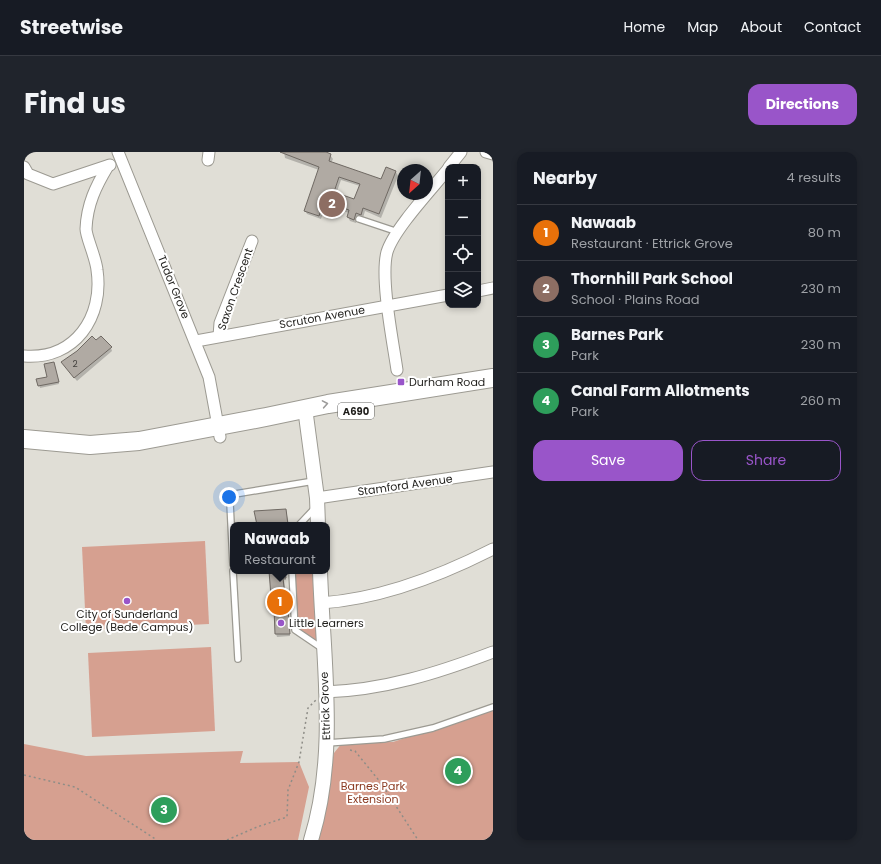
<!DOCTYPE html>
<meta charset="utf-8">
<style>
body{margin:0;font-family:Poppins,sans-serif;background:#20242c;color:#f1f3f6}
.controls{position:absolute;right:12px;top:12px;display:grid;overflow:hidden;border-radius:8px;box-shadow:0 2px 6px #0003}
.controls button{width:36px;height:36px;display:grid;place-items:center;padding:0;border:0;border-bottom:1px solid #363941;background:#171b24;color:#f1f3f6;font:20px sans-serif}
.compass{position:absolute;left:373px;top:12px;width:36px;height:36px;border-radius:50%;background:#171b24;box-shadow:0 2px 6px #0003;rotate:207deg}
.you{position:absolute;left:205px;top:345px;width:14px;height:14px;margin:-10px;border:3px solid #fff;border-radius:50%;background:#1a73e8;box-shadow:0 0 0 6px #1a73e833}
.badge{display:grid;place-items:center;width:26px;height:26px;border-radius:50%;background:#9955c9;color:#fff;font-size:13px;font-weight:700}
.pin{position:absolute;translate:-50% -50%;border:2px solid #fff;box-shadow:0 1px 4px #0006}
.popup{position:absolute;left:206px;top:370px;width:100px;height:52px;box-sizing:border-box;display:grid;place-content:center;border-radius:8px;background:#171b24;filter:drop-shadow(0 1px 3px #0005);font-size:13px;white-space:nowrap;color:#9ea1a6}
.popup b{font-size:15px;color:#f1f3f6}
.popup::after{content:'';position:absolute;left:50%;top:100%;margin-left:-8px;border:8px solid transparent;border-top-color:#171b24}
.list{margin:0;padding:0;list-style:none}
h2{display:flex;justify-content:space-between;align-items:center;height:52px;margin:0;padding:0 16px;font-size:17px}
h2 small{font-size:13px;font-weight:400;color:#9ea1a6}
.list li{display:grid;grid-template-columns:26px 1fr auto;gap:12px;align-items:center;box-sizing:border-box;height:56px;padding:0 16px;border-top:1px solid #363941}
.list b{display:block;font-size:15px;white-space:nowrap}
.list p{margin:0;font-size:13px;white-space:nowrap;color:#9ea1a6}
.list em{font-size:13px;font-style:normal;color:#9ea1a6}
.actions{display:flex;gap:8px;padding:12px 16px}
.actions a{flex:1;padding:9px 0;border:1px solid #9955c9;border-radius:12px;text-align:center;font-size:14px;color:#9955c9}
.actions .main{background:#9955c9;color:#fff}
.icon{flex:none;width:22px;height:22px;fill:none;stroke:currentColor;stroke-width:2;stroke-linecap:round;stroke-linejoin:round}
.map{position:relative;flex:none;width:469px;height:688px;overflow:hidden;border-radius:12px}
header{display:flex;align-items:center;gap:24px;box-sizing:border-box;height:56px;padding:0 20px;background:#171b24;border-bottom:1px solid #363941}
header strong{font-size:19px}
nav{display:flex;gap:22px;margin-inline-start:auto;font-size:14px}
.intro{display:flex;align-items:center;justify-content:space-between;box-sizing:border-box;height:96px;padding:0 24px}
h1{margin:0;font-size:28px}
.button{padding:10px 18px;border-radius:12px;background:#9955c9;color:#fff;font-size:14px;font-weight:700}
main{display:flex;gap:24px;padding:0 24px}
aside{flex:1;background:#171b24;border-radius:12px;box-shadow:0 2px 6px #0003}
.map>svg:first-child{display:block}
</style>
<header>
<strong>Streetwise</strong>
<nav><a>Home</a><a>Map</a><a>About</a><a>Contact</a></nav>
</header>
<div class="intro"><h1>Find us</h1><a class="button">Directions</a></div>
<main>
<div class="map">
<svg width="469" height="688" viewBox="0 0 469 688">
<rect width="100%" height="100%" fill="#e0ded6"/>
<g fill="#d6a090">
<path d="M181,389l4,83 -123,6 -4,-83z"/>
<path d="M268,419h28l3,78 -28,-19z"/>
<path d="M187,495l4,84 -123,6 -4,-84z"/>
<path d="M469,557v131h-180l21,-87 8,-10 51,-1z"/>
<path d="M0,592l62,12 157,-5 -3,12 59,-1 10,25 -11,53h-274z"/>
</g>
<g fill="#0003" fill-rule="evenodd">
<path d="M260,0h39l7,3 3,4 -2,4 50,17 5,-12 10,4 2,4 -17,42 -16,-7 -2,7 -5,-2 -2,7 -6,-2 -2,-4 1,-4 -23,-8 -5,14 -14,-5 -2,-4 14,-40 -34,-12zM317,28l19,6 -5,14 -19,-6z"/>
<path d="M87,196l1,3 -35,30 -13,-16z"/>
<path d="M30,211l5,21 -19,4 -2,-8 10,-2z"/>
<path d="M262,358l3,15h-31z"/>
<path d="M245,419h16l1,9h-2l2,17 2,2 2,37 -13,1 -1,-3z"/>
</g>
<g fill="#b0aaa3" stroke="#6f6963" fill-rule="evenodd">
<path d="M256,0h46l5,2 -2,7 52,18 5,-12 10,4 -17,43 -16,-6 -2,7 -5,-2 -2,7 -7,-3 2,-7 -25,-9 -5,15 -15,-5 15,-44zM315,25l21,7 -6,15 -20,-7z"/>
<path d="M68,184l4,4 5,-4 11,11 -38,31 -13,-16 16,-11z"/>
<path d="M30,210l5,20 -21,4 -2,-7 11,-2 -3,-13z"/>
<path d="M262,357l2,16h-31l-3,-14z"/>
<path d="M245,419h16l1,7h-3l2,18h2l3,38h-15l-1,-25h-2z"/>
</g>
<g fill="none" stroke-linecap="round" stroke-linejoin="round">
<defs>
<g id="service">
<path d="M335,67l39,13"/>
<path d="M275,373l16,-17"/>
<path d="M209,412l-3,-61 5,-9 79,-13"/>
<path d="M209,419l5,88"/>
<path d="M268,419l3,59 28,19"/>
<path d="M303,591l57,-4 49,-11 60,-21"/>
</g>
<g id="minor">
<path d="M94,0l91,225 11,60"/>
<path d="M462,0l7,2"/>
<path d="M184,8l1,-8"/>
<path d="M0,15l4,7 25,10 57,-19"/>
<path d="M425,15l12,-15"/>
<path d="M454,139l15,-3"/>
<path d="M195,184l1,-13 32,-82"/>
<path d="M172,189l252,-46"/>
<path d="M0,204c51,4 80,-39 73,-86 -1,-12 -11,-33 -11,-41 1,-25 10,-43 22,-63"/>
<path d="M373,218c-4,-28 -17,-92 -10,-118 7,-23 45,-63 61,-83"/>
<path d="M293,346l176,-26"/>
<path d="M297,451c59,-4 119,-27 172,-54"/>
<path d="M301,540c59,-2 113,-19 168,-40"/>
</g>
<g id="tertiary">
<path d="M281,256l12,90 1,27"/>
<path d="M287,688c27,-86 12,-180 9,-269"/>
</g>
<path id="trunk" d="M0,287l66,6 49,-4 127,-24 62,-13 165,-26"/>
</defs>
<use href="#service" stroke="#9c9a92" stroke-width="8"/>
<use href="#minor" stroke="#9c9a92" stroke-width="13"/>
<use href="#tertiary" stroke="#9c9a92" stroke-width="16"/>
<use href="#trunk" stroke="#9c9a92" stroke-width="20"/>
<g stroke="#8e8d87" stroke-width="1.5" stroke-dasharray="2 3" stroke-linecap="butt">
<path d="M326,598l5,1 26,32 37,57"/>
<path d="M0,623l51,12 82,53"/>
<path d="M203,688l30,-13 30,-10 1,-27 11,-28 9,-54 8,-8"/>
</g>
<use href="#service" stroke="#fff" stroke-width="5.5"/>
<use href="#minor" stroke="#fff" stroke-width="11"/>
<use href="#tertiary" stroke="#fff" stroke-width="14"/>
<use href="#trunk" stroke="#fff" stroke-width="18"/>
</g>
<defs><path id="oneway-chevron" d="M-2-3.5L2.5 0L-2 3.5" fill="none" stroke-width="1.6" stroke-linecap="round" stroke-linejoin="round"/></defs>
<use stroke="#9b9a99" href="#oneway-chevron" transform="translate(301 252) rotate(-10)"/>
<g fill="#9955c9" stroke="#fff" stroke-width="1.5">
<rect x="373" y="226" width="8" height="8" rx="2"/>
<circle cx="103" cy="449" r="4"/>
<circle cx="257" cy="471" r="4"/>
</g>
<g text-anchor="middle" dominant-baseline="central" stroke-width="4" stroke-linejoin="round" paint-order="stroke">
<g font-size="9" fill="#44423e">
<text x="51" y="212">2</text>
</g>
<rect fill="#fff" stroke="#636260" stroke-width="1" x="314" y="251" width="36" height="16" rx="3"/>
<g font-size="10" font-weight="bold" fill="#201f1c">
<text x="332" y="259">A690</text>
</g>
<g font-size="11" fill="#201f1c" stroke="#fff">
<text transform="translate(150 135) rotate(68)">Tudor Grove</text>
<text transform="translate(211 137) rotate(-71)">Saxon Crescent</text>
<text transform="translate(298 165) rotate(-10)">Scruton Avenue</text>
<text transform="translate(381 333) rotate(-8)">Stamford Avenue</text>
<text transform="translate(301 554) rotate(-92)">Ettrick Grove</text>
</g>
<g font-size="11" fill="#201f1c" stroke="#fff" text-anchor="start">
<text x="385" y="230">Durham Road</text>
<text x="103" y="462" text-anchor="middle">City of Sunderland<tspan x="103" dy="13">College (Bede Campus)</tspan></text>
<text x="265" y="471">Little Learners</text>
</g>
<g font-size="11" fill="#8c3c23" stroke="#fff">
<text x="349" y="634">Barnes Park<tspan x="349" dy="13">Extension</tspan></text>
</g>
</g>
</svg>
<div class="controls">
<button>+</button>
<button>−</button>
<button><svg class="icon" aria-label="locate" viewBox="0 0 24 24"><circle cx="12" cy="12" r="6"/><path d="M12 2v4M12 18v4M2 12h4M18 12h4"/></svg></button>
<button><svg class="icon" aria-label="layers" viewBox="0 0 24 24"><path d="M12 4l9 5-9 5-9-5zM3 14l9 5 9-5"/></svg></button>
</div>
<svg class="compass" viewBox="-18 -18 36 36"><path d="M0-13l5 13h-10z" fill="#e53935"/><path d="M0 13l5-13h-10z" fill="#9ea1a6"/></svg>
<div class="you"></div>
<div class="pin badge" style="left:256px;top:450px;background:#e8710a">1</div>
<div class="popup"><b>Nawaab</b>Restaurant</div>
<div class="pin badge" style="left:308px;top:52px;background:#8d6e63">2</div>
<div class="pin badge" style="left:140px;top:658px;background:#2e9e5b">3</div>
<div class="pin badge" style="left:434px;top:619px;background:#2e9e5b">4</div>
</div>
<aside>
<h2>Nearby<small>4 results</small></h2>
<ul class="list">
<li><span class="badge" style="background:#e8710a">1</span><div><b>Nawaab</b><p>Restaurant · Ettrick Grove</p></div><em>80 m</em></li>
<li><span class="badge" style="background:#8d6e63">2</span><div><b>Thornhill Park School</b><p>School · Plains Road</p></div><em>230 m</em></li>
<li><span class="badge" style="background:#2e9e5b">3</span><div><b>Barnes Park</b><p>Park</p></div><em>230 m</em></li>
<li><span class="badge" style="background:#2e9e5b">4</span><div><b>Canal Farm Allotments</b><p>Park</p></div><em>260 m</em></li>
</ul>
<div class="actions"><a class="main">Save</a><a>Share</a></div>
</aside>
</main>
